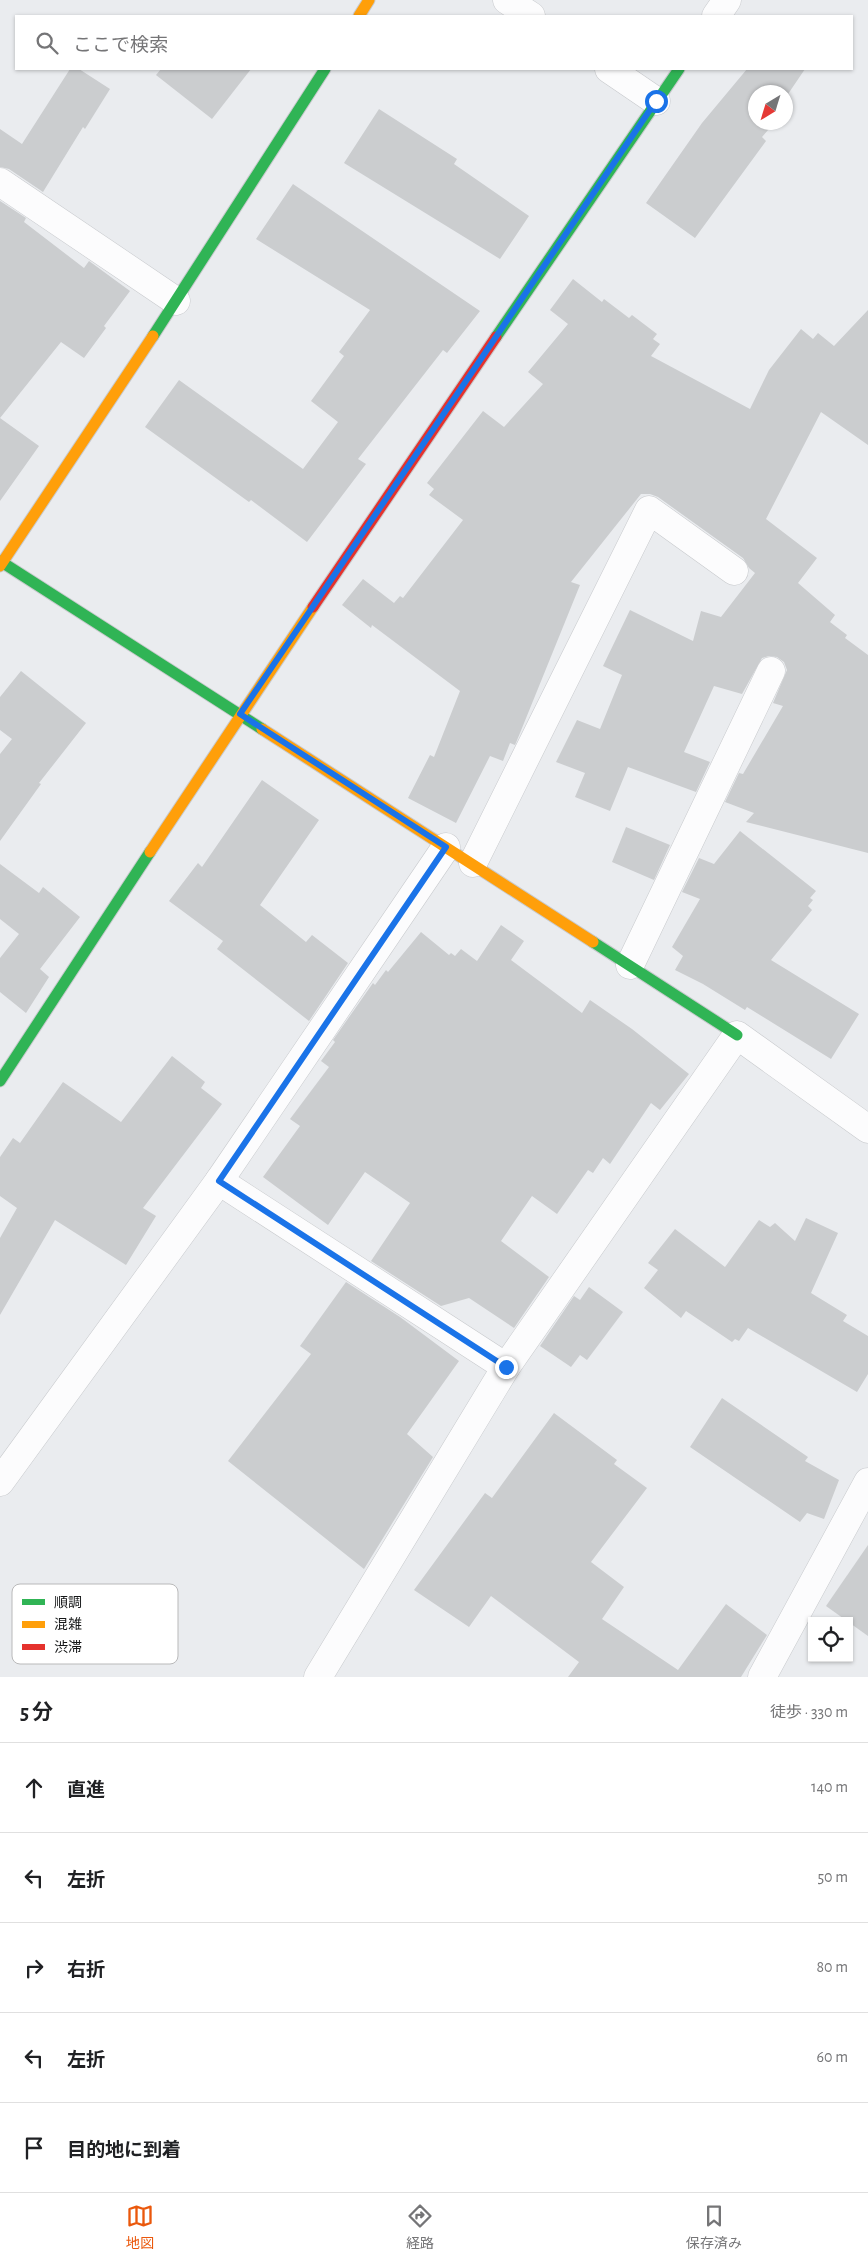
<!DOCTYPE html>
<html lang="ja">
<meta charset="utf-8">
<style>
body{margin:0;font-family:"Alegreya Sans","Noto Sans JP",sans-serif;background:#f2f2f2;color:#202124}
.controls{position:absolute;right:15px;bottom:15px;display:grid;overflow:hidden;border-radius:0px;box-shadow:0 1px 4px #0004}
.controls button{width:45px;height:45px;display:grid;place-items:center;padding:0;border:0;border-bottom:1px solid #e0e0e0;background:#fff;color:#202124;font:25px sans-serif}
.compass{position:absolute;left:748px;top:85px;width:45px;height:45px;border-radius:50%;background:#fff;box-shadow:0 1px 4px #0004;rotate:218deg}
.stop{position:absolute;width:15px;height:15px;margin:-11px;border:4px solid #1a73e8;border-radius:50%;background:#fff}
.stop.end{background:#1a73e8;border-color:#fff;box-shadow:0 1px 5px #0008}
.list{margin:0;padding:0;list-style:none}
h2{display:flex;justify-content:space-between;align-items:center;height:65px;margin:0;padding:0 20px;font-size:21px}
h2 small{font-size:16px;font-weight:400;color:#757577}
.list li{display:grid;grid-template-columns:32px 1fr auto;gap:15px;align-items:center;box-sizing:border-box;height:90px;padding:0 20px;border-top:1px solid #e0e0e0}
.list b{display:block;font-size:19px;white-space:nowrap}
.list em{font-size:16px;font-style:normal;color:#757577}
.icon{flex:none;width:28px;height:28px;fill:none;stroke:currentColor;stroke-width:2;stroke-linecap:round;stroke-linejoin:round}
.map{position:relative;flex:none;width:868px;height:1677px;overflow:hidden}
.search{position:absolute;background:#fff;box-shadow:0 1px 4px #0004;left:15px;right:15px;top:15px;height:55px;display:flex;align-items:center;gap:12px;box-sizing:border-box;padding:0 18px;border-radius:0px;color:#757577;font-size:19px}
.sheet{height:515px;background:#fff}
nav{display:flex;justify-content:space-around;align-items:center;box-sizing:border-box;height:70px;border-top:1px solid #e0e0e0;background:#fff;font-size:14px;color:#757577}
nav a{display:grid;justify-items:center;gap:2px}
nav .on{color:#ea580c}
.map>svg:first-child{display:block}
</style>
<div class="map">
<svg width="868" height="1677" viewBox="0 0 868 1677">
<rect width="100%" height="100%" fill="#eaecef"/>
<g fill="#cbcdcf">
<path d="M70,69h9l31,20 -25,40 -2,-2 -40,65 -34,-23 -9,-2v-38l22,15z"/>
<path d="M161,69h90l-39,50 -56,-44z"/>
<path d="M747,69h58l-19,28v-5h-30v30h19l-13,15 4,4 -71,97 -49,-35 56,-80z"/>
<path d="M379,109l78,50 -3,5 75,52 -29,43 -156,-96z"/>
<path d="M293,184l187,127 -33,42 -4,-3 -85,109 8,5 -59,78 -56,-42 -2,2 -104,-75 34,-47 124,89 35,-47 -27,-21 33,-45 -5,-4 31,-42 -114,-71z"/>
<path d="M0,201l26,17 -2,4 60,46 5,-7 41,30 -26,35 2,2 -22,30 -23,-16 -61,76 39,28 -39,55z"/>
<path d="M573,279l29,23 2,-3 25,19 3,-3 25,19 -4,5 7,5 -9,12 99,53 19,-39 32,-41 12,10 5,-6 16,13 34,-36v135l-47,-33 -55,107 51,39 -19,25 37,32 -5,7 17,13 -2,3 23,17v198l-122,-31 8,-9 -29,-11 14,-29 4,1 40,-68 -10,-3 14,-33 -3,-8 -7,-5 -8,-1 -7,2 -20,36 -28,-8 -30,66 26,10 -14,30 -68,-25 -18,44 -35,-14 10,-24 -29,-11 21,-42 23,9 22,-54 -19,-9 27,-56 63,31 8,-30 20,6 34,-44 -6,-5 -6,-10 -85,-61 -8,-3h-9l-70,88 9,3 -60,148 -5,12 -5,-2 -7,18 -13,-5 -34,67 -48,-25 22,-43 4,2 26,-66 -88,-66 -1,3 -29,-23 21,-26 31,24 6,-7 3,2 60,-78 -34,-25 5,-6 -7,-6 56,-72 21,16 39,-43 -15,-12 40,-48 -18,-14z"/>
<path d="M21,671l65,52 -47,60 2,1 -41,57v-87l12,-15 -12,-9v-33z"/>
<path d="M262,780l57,40 -59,85 46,37 6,-7 36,28 -39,58 -92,-72 6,-8 -54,-40 29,-38 4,4z"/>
<path d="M626,827l44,18 -16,35 -42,-18z"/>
<path d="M740,831l76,60 -6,7 3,2 -5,6 4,4 -41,50 88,54 -28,45 -84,-52 -2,3 -42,-26 -28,-14 8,-14 -11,-9 28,-48 -18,-7 17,-34 15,6z"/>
<path d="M0,864l39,29 4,-6 37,30 -40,52 9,8 -23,36 -26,-21v-34l19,-24 -19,-15z"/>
<path d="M501,925l23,16 -13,19 71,53 8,-13 42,29 57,45 -29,36 -9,-7 -41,61 -7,-6 -10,15 -5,-3 -31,44 -25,-18 -31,45 48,36 -35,51 -45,-30 -28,8 -70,-45 39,-58 -45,-31 -37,53 -65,-48 37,-51 -10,-7 39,-52 -8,-6 14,-19 -2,-2 40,-57 2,2 11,-15 2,2 33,-40 28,23 2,-2 4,3 6,-7 16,12z"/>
<path d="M172,1056l33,26 -4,6 21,16 -79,104 13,8 -30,49 -71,-45 -55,95v-77l17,-30 -17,-12v-39l13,-19 7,5 43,-61 58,40z"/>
<path d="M806,1218l32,15 -27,60 36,22 -4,6 25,15v38l-11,18 -109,-64 -9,13 -4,-2 -3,3 -46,-31 -5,7 -37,-30 14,-18 -10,-7 27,-34 50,38 34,-47 11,7 5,-4 20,18z"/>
<path d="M346,1282l54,35 59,44 -52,73 26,23 -69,112 -136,-108 83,-107 -11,-8z"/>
<path d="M589,1287l34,25 -36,48 -7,-5 -9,12 -31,-21 34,-50 6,4z"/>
<path d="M722,1398l86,59 -3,4 34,19 -15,39 -17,-6 -7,9 -110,-75z"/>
<path d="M554,1413l63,47 -3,4 33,24 -56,74 33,25 -22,32 76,51 48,-66 41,31 -26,42h-173l11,-15 -88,-66 -22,31 -55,-37 71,-97 7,5z"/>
<path d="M868,1545v91l-42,-30z"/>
</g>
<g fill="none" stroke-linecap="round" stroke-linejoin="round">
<defs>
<g id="street">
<path d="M507,0l24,16"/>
<path d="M716,16l11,-16"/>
<path d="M609,69l47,32"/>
<path d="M0,182l176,119"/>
<path d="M473,863l176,-353 85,61"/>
<path d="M630,965l141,-294"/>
<path d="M219,1181l287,186"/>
<path d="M0,1482l219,-301 227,-334"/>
<path d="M318,1677l188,-310 231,-332 131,94"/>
<path d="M762,1677l106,-195"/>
</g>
<g id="fast">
<path d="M153,336l172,-267"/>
<path d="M496,337l183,-268"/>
<path d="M0,561l262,168"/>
<path d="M593,942l144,93"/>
<path d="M0,1081l150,-229"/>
</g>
<g id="slow">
<path d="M359,16l10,-16"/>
<path d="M0,566l153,-230"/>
<path d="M262,729l331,213"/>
<path d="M150,852l163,-245"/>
</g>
<path id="jam" d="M313,607l183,-270"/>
</defs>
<use href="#street" stroke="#c8cacd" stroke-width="29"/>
<use href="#fast" stroke="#c8cacd" stroke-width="13"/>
<use href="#slow" stroke="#c8cacd" stroke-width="13"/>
<use href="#jam" stroke="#c8cacd" stroke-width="13"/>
<use href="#street" stroke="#fcfcfd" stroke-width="28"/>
<use href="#fast" stroke="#30b455" stroke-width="11"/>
<use href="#slow" stroke="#ff9f0a" stroke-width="11"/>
<use href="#jam" stroke="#e5322d" stroke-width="11"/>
</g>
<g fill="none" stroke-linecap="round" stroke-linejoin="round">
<path stroke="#1a73e8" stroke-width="6" d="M506,1367l-287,-186 227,-334 -206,-133 416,-613"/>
</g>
<rect x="12" y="1584" width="166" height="80" rx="8" fill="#fff" stroke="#b9b9ba" stroke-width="1"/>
<rect x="22" y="1599" width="23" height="6" fill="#30b455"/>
<rect x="22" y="1621" width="23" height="7" fill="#ff9f0a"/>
<rect x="22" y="1644" width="23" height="6" fill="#e5322d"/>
<g font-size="14" fill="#151718">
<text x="54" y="1607">順調</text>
<text x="54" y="1629">混雑</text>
<text x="54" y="1652">渋滞</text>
</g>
</svg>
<div class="controls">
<button><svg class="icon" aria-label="locate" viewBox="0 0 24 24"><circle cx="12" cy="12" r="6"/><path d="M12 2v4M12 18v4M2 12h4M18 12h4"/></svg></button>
</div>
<svg class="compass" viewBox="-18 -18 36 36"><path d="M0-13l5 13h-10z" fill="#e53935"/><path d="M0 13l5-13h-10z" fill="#757577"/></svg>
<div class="stop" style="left:656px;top:101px"></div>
<div class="stop end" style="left:506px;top:1367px"></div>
<div class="search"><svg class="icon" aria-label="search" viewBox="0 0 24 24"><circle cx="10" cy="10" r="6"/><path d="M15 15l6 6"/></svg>ここで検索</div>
</div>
<section class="sheet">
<h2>5 分<small>徒歩 · 330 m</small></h2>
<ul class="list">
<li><svg class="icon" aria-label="ahead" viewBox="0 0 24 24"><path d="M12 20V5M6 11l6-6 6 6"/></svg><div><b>直進</b></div><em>140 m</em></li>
<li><svg class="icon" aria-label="left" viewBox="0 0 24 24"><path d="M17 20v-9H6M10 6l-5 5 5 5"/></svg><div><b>左折</b></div><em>50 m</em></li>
<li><svg class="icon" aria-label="right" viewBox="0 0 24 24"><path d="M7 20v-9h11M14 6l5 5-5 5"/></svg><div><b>右折</b></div><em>80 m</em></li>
<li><svg class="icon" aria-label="left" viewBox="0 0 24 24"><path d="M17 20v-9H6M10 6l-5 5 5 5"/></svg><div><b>左折</b></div><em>60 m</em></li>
<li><svg class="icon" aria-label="arrive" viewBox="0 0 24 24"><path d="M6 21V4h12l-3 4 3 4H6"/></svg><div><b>目的地に到着</b></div></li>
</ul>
</section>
<nav>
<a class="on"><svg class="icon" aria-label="map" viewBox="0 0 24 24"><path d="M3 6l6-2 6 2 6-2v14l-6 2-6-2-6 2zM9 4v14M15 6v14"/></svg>地図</a>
<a><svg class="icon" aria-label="directions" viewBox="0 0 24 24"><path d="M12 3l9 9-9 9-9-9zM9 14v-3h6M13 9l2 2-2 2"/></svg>経路</a>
<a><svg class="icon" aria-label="saved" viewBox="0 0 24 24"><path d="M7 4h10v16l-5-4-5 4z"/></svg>保存済み</a>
</nav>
